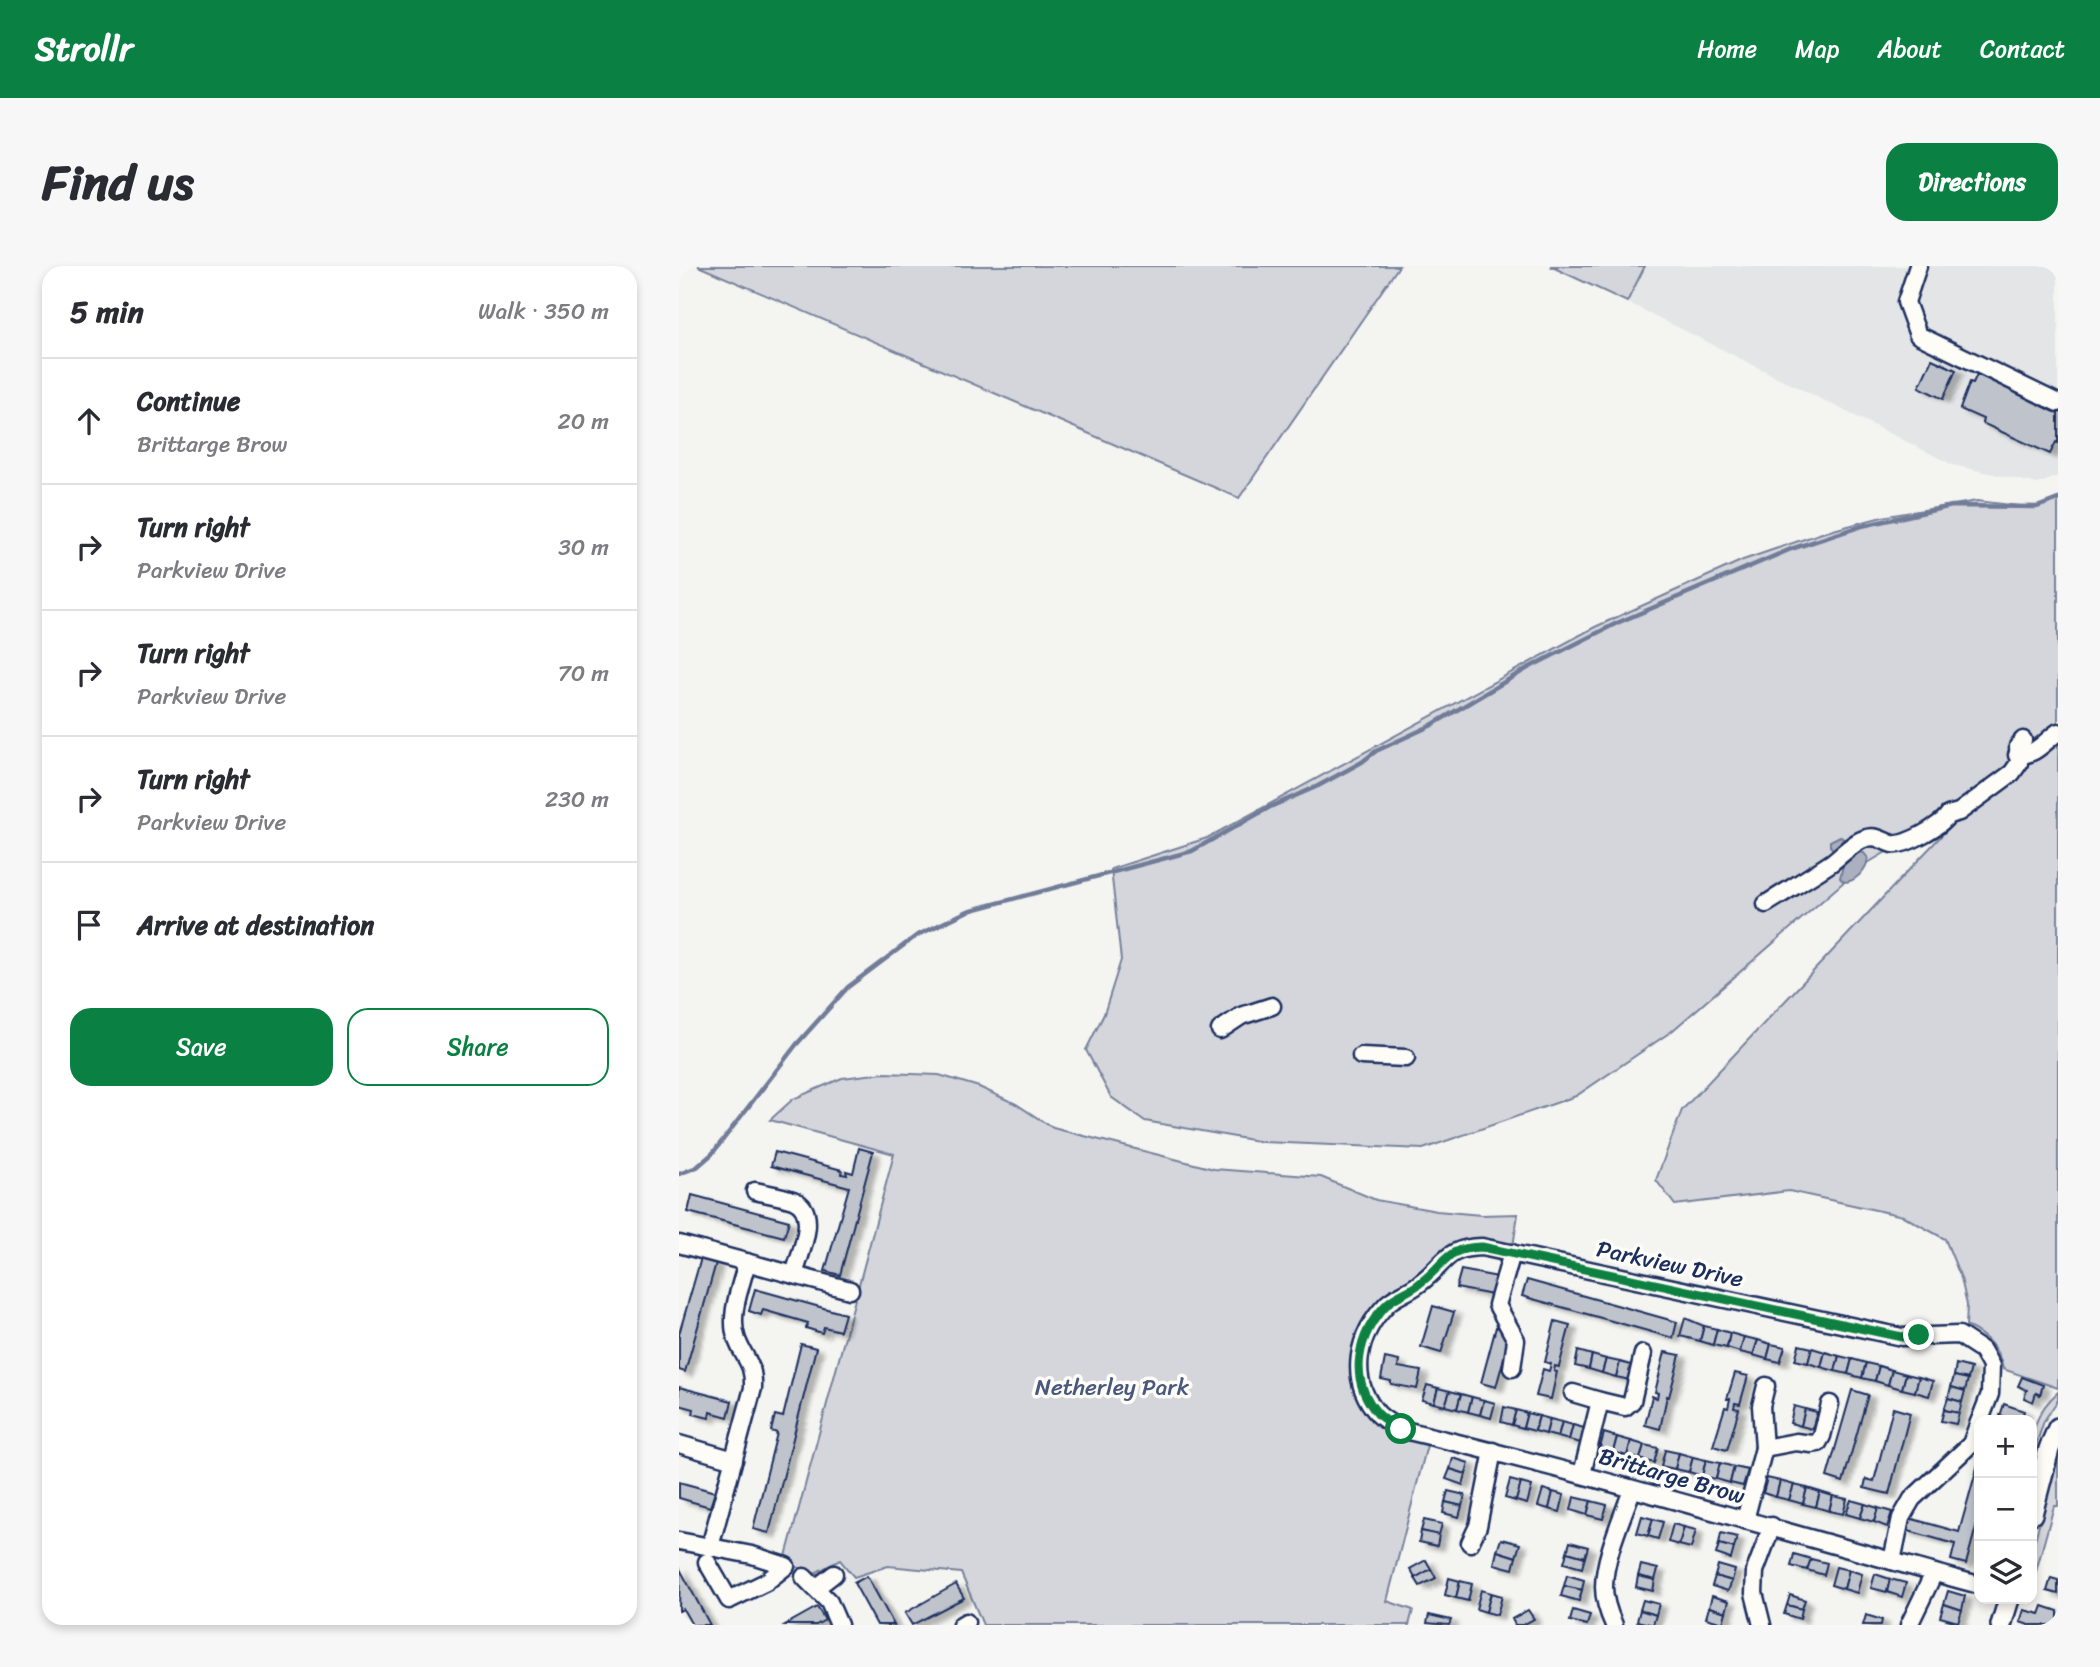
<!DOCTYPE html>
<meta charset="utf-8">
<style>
body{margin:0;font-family:Sriracha,sans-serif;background:#f7f7f7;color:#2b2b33}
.controls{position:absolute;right:21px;bottom:21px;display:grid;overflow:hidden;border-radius:14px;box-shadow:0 4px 10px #0003}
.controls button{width:63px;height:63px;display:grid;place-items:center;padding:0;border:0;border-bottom:2px solid #e1e1e2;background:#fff;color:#2b2b33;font:35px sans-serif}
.stop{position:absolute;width:21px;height:21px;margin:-16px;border:5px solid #0b8043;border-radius:50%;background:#fff}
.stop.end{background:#0b8043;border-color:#fff;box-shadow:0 2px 7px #0008}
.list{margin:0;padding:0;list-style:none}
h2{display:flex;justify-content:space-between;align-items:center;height:91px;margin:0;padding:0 28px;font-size:30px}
h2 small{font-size:23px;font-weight:400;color:#7c7c81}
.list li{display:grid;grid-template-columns:46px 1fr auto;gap:21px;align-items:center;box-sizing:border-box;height:126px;padding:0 28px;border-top:2px solid #e1e1e2}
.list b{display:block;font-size:26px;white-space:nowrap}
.list p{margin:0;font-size:23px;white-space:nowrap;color:#7c7c81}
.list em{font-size:23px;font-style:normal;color:#7c7c81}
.actions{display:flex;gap:14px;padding:21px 28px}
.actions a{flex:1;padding:16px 0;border:2px solid #0b8043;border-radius:21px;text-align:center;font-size:24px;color:#0b8043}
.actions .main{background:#0b8043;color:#fff}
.icon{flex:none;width:38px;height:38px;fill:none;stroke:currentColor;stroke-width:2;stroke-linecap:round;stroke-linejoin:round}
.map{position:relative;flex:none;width:1379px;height:1359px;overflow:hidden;border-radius:21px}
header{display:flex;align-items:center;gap:42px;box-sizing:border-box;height:98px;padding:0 35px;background:#0b8043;color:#fff}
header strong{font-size:33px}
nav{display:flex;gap:38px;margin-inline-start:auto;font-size:24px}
.intro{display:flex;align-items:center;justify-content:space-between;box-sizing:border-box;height:168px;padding:0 42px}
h1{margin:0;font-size:49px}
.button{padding:18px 32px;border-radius:21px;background:#0b8043;color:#fff;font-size:24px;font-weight:700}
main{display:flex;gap:42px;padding:0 42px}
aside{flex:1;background:#fff;border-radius:21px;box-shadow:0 4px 10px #0003}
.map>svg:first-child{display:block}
</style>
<header>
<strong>Strollr</strong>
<nav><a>Home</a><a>Map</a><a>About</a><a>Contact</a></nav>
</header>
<div class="intro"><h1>Find us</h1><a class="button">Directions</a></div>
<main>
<aside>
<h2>5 min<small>Walk · 350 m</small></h2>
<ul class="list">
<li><svg class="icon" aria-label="ahead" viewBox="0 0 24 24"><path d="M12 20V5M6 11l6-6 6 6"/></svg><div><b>Continue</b><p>Brittarge Brow</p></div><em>20 m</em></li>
<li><svg class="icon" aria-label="right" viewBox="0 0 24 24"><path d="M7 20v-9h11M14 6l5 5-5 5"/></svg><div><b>Turn right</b><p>Parkview Drive</p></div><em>30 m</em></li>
<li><svg class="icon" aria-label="right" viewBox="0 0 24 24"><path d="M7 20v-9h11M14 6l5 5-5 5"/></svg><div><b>Turn right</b><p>Parkview Drive</p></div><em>70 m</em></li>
<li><svg class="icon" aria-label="right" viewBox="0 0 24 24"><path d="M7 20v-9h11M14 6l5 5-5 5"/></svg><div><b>Turn right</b><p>Parkview Drive</p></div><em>230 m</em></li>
<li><svg class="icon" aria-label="arrive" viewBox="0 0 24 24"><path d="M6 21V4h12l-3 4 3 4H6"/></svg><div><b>Arrive at destination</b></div></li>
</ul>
<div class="actions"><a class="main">Save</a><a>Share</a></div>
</aside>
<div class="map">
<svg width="1379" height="1359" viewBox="0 0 1379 1359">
<defs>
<filter id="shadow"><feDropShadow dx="7" dy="4" stdDeviation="2" flood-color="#0004"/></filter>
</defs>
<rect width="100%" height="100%" fill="#f4f4f1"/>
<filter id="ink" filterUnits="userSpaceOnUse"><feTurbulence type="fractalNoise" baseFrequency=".0143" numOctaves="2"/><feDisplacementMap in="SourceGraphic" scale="14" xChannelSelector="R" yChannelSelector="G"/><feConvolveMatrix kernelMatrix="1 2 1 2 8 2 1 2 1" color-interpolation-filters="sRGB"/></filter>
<g filter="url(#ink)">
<path fill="#e4e5e6" d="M966,0h413v210l-20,8 -85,-19 -326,-163z"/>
<g fill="#d4d6db" stroke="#78829c" stroke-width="2">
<path d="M19,0h701l-160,232z"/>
<path d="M871,0h95l-18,36z"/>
<path d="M1379,232v890l-55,-19c-4,-21 -17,-34 -37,-43l1,-21 -6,-27 -16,-39 -42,-23 -114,-25 -114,14 -19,-25 26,-70 312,-330 -59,43 -74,44 -189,164 -96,65 -153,53 -160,-7 -118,-21 -34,-24 -25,-47 18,-36 17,-54 -10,-91 96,-31 388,-211 148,-67 79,-27 60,-16 95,-16 60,7z"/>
<path d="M205,807l55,2 40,12 37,17 37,24 161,41 107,8 55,23 61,11 44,4 37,-1 -6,39 -49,-5 -72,53 -28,38 2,55 35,35 27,16 -40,156 26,9 -4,15h-426l-22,-52 -73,-7 -34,11 -14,-17 -29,15 -26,-15 109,-406 -124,-34 23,-21 49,-21z"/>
<path d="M1379,1126v8l-14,21 -12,36c0,-29 4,-45 26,-65z"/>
<path d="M1379,1191v49h-4l-22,80v-36z"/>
</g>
<path fill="#aab0bf" stroke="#717c98" stroke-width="2" d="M1161,570l17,15 7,2 4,5c-1,11 -12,24 -24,24l-4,-4 4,-17 -14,-15v-5z"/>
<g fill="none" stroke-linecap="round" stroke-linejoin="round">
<path stroke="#717c98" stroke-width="4.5" d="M0,908l18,-7 15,-13 84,-109 52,-58 68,-51 52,-25 224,-60 78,-44 48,-21 44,-24 14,-11 54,-25 98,-58 89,-45 174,-74 71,-23 90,-20 85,1 21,-8"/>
</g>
<g fill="#bfc3cc" stroke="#1b2f5e" stroke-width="2" filter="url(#shadow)">
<path d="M1253,93l24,11 -13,29 -24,-12z"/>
<path d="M1298,108l81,37v32l-2,-1 -6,12 -68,-31 1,-4 -23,-10 10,-27 3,1z"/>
<path d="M180,882l14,4 -33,123 -15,-4 24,-84 -78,-21 4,-14 67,18 -1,4 6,1 -1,-4 7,2z"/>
<path d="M13,929l97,26 -5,16 -96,-25z"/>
<path d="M22,992l15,5 -31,109 -6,-2v-36z"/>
<path d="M782,1004l42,8 -5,18 -42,-8z"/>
<path d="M848,1014l150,42 -4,16 -151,-42z"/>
<path d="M76,1023l90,25 -5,17 -16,-4 -2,6 -16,-5 2,-5 -45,-13 -2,5 -12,-4z"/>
<path d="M754,1040l21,6 -13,41 -20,-6z"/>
<path d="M1006,1052l19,8 -4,15 -20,-5z"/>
<path d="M876,1055l15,4 -11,42 -4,-1 -1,5 3,1 -6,27 -15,-3 7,-27 6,2 2,-7 -6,-2z"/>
<path d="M1025,1060l13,3 -4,16 -13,-4z"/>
<path d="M817,1061l15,5 -15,55 -15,-4z"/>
<path d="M1038,1063l13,4 -3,15 -14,-3z"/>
<path d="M1051,1067l14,4 -4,15 -13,-4z"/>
<path d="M1065,1071l14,3 -5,15 -13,-3z"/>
<path d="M1079,1074l13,4 -4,15 -14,-4z"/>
<path d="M122,1078l15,4 -47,185 -16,-4 24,-96 -6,-2 4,-16 8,2z"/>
<path d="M1092,1078l14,3 -5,15 -13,-3z"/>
<path d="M1120,1079l13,3 -4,15 -13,-3z"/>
<path d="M1133,1082l13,4 -4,15 -13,-4z"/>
<path d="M899,1085l14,4 -3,14 -14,-3z"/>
<path d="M986,1086l15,3 -11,42 -2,-1 -7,33 -15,-4 7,-29 5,2 1,-5 -3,-1z"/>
<path d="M1146,1086l14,4 -4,15 -14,-4z"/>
<path d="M913,1089l14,4 -4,14 -13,-4z"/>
<path d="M1160,1090l13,3 -4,15 -13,-3z"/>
<path d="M706,1092l14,3 -1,6 23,4 -4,18 -26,-5v-3l-10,-2z"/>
<path d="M927,1093l14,3 -4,15 -14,-4z"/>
<path d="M1173,1093l14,4 -4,15 -14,-4z"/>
<path d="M941,1096l14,4 -4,14 -14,-3z"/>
<path d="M1187,1097l13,3 -4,15 -13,-3z"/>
<path d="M1277,1098l15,4 -3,11 -14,-3z"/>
<path d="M1200,1100l13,4 -4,15 -13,-4z"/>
<path d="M1213,1104l14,4 -4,15 -14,-4z"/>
<path d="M1056,1107l13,3 -8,28 -5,-1 -1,5 5,1 -12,41 -14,-4 12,-39 3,1 2,-9h-3z"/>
<path d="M1227,1108l13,3 -4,15 -13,-3z"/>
<path d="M1275,1110l14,3 -3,12 -14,-4z"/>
<path d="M1240,1111l14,4 -4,15 -14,-4z"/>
<path d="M1343,1111l21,8 -3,10 -4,-2 -3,9 -9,-4 3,-8 -9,-4z"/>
<path d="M748,1119l11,3 -4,15 -12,-3z"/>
<path d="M0,1121l53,14 -4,16 -18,-5 -1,6 -16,-4 1,-5 -15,-4z"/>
<path d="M1272,1121l14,4 -3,11 -14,-4z"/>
<path d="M759,1122l12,3 -5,15 -11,-3z"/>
<path d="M1173,1124l16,5 -25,87 -16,-5z"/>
<path d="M771,1125l11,3 -4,15 -12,-3z"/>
<path d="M782,1128l11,3 -4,15 -11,-3z"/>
<path d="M793,1131l12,3 -4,15 -12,-3z"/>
<path d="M1269,1132l14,4 -3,11 -15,-3z"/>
<path d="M805,1134l11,3 -4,15 -11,-3z"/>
<path d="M1325,1138l20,7 -3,9 -21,-4z"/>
<path d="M1115,1140l11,3 -4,17 -11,-3z"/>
<path d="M825,1141l12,3 -4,15 -11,-3z"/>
<path d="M1214,1142l17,5 -21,81 -25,-6 2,-9 8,2z"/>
<path d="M1126,1143l12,3 -5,17 -11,-3z"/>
<path d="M837,1144l11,3 -4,15 -11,-3z"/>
<path d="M1265,1144l15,3 -3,11 -15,-3z"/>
<path d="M848,1147l12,3 -4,15 -12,-3z"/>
<path d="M860,1150l11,3 -4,15 -11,-3z"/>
<path d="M871,1153l12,3 -4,15 -12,-3z"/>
<path d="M883,1156l11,3 -4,15 -11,-3z"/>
<path d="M894,1159l11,3 -3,15 -12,-3z"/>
<path d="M925,1167l13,4 -4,15 -13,-4z"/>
<path d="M938,1171l14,4 -4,15 -14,-4z"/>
<path d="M952,1175l13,4 -4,14 -13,-3z"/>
<path d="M965,1179l14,3 -4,15 -14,-4z"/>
<path d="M986,1184l14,3 -4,16 -14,-3z"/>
<path d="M1000,1187l14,4 -4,15 -14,-3z"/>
<path d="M1014,1191l13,3 -4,16 -13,-4z"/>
<path d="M774,1192l16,5 -3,11 -16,-5z"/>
<path d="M1027,1194l14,3 -4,16 -14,-3z"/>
<path d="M1041,1197l14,4 -4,16 -14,-4z"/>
<path d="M1299,1198l1,52 -13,48 -15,-4 4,-16 -50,-14 4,-12 50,14z"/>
<path d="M1055,1201l14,3 -5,16 -13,-3z"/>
<path d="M771,1203l16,5 -3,11 -17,-6z"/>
<path d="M1088,1212l13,3 -4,16 -13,-4z"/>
<path d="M831,1214l11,3 -5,18 -11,-3z"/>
<path d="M1101,1215l14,4 -5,15 -13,-3z"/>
<path d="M0,1216l36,10 -5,15 -31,-9z"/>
<path d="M842,1217l11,3 -5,18 -11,-3z"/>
<path d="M1115,1219l13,3 -4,16 -14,-4z"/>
<path d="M1128,1222l13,4 -4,15 -13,-3z"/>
<path d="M864,1223l10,3 -4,17 -11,-3z"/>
<path d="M769,1225l17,4 -3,11 -17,-4z"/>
<path d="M874,1226l11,3 -4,17 -11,-3z"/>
<path d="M1141,1226l13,4 -4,15 -13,-4z"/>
<path d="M1154,1230l14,3 -4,15 -14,-3z"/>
<path d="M895,1231l17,4 -4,14 -16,-5z"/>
<path d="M1172,1234l14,4 -5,14 -14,-4z"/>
<path d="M912,1235l16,4 -4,14 -16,-4z"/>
<path d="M766,1236l17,4 -3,11 -16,-4z"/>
<path d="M1186,1238l13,4 -4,14 -14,-4z"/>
<path d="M1199,1242l14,4 -5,15 -13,-5z"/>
<path d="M963,1250l11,3 -5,17 -11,-3z"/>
<path d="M974,1253l10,3 -5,17 -10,-3z"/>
<path d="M745,1254l18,4 -3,11 -18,-4z"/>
<path d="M994,1258l11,3 -5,18 -11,-3z"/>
<path d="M1005,1261l12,3 -5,18 -12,-3z"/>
<path d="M742,1265l18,4 -2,11 -18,-4z"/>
<path d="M1042,1267l16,4 -3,11 -15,-4z"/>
<path d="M822,1273l19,5 -4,13 -19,-6z"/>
<path d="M891,1276l18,5 -3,10 -18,-5z"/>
<path d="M1040,1278l15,4 -3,11 -15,-5z"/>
<path d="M818,1285l19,6 -3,12 -19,-5z"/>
<path d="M888,1286l18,5 -3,11 -18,-5z"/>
<path d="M1115,1288l17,5 -4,11 -16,-4z"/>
<path d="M1132,1293l16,4 -3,12 -17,-5z"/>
<path d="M747,1294l5,9 -16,9 -5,-9z"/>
<path d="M962,1299l17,4 -3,11 -17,-4z"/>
<path d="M1039,1299l17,5 -3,11 -17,-5z"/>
<path d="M1157,1301l13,3 -5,19 -13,-4z"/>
<path d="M1,1303l30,56h-18l-9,-16 -4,2z"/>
<path d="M752,1303l5,9 -16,8 -5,-8z"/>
<path d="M1170,1304l13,4 -5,19 -13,-4z"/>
<path d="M1196,1308l15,5 -3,13 -16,-4z"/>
<path d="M888,1309l17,5 -2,10 -18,-4z"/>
<path d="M188,1310l27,49h-17l-23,-42z"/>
<path d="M959,1310l17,4 -2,11 -17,-4z"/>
<path d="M1036,1310l17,5 -4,10 -16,-5z"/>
<path d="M770,1312l11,3 -4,17 -11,-3z"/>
<path d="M1372,1312l7,2v14l-11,-3z"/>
<path d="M1211,1313l16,4 -4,14 -15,-5z"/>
<path d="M781,1315l12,3 -4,17 -12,-3z"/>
<path d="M277,1318l8,14 -52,27 -7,-12z"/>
<path d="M885,1320l18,4 -3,11 -18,-5z"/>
<path d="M802,1324l10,3 -5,19 -10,-3z"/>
<path d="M1269,1325l17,5 -3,14 -18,-6z"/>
<path d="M812,1327l11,3 -5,19 -11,-3z"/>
<path d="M1111,1329l15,5 -3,9 -15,-4z"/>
<path d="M1033,1330l17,5 -3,11 -17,-5z"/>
<path d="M964,1334l16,4 -3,11 -16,-5z"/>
<path d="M1265,1338l18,6 -4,12 -18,-5z"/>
<path d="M1108,1339l15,4 -2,10 -16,-5z"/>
<path d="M1364,1340l15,5v14h-29l-9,-3 4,-12 16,4z"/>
<path d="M138,1341l8,13 -9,5h-31z"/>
<path d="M1030,1341l17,5 -3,11 -17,-5z"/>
<path d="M849,1344l6,9 -11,6h-8l-3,-6z"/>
<path d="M894,1344l17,5 -3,10 -17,-4z"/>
<path d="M961,1344l16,5 -3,10 -16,-4z"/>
<path d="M750,1349l22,5 -2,5 -22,-2z"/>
<path d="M1187,1349l16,5 -1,5h-18z"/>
</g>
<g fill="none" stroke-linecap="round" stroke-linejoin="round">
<defs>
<g id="minor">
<path d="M1239,0l-12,36 12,33 140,68"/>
<path d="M1338,489c18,1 27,-13 41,-23"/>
<path d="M1087,638c22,-14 44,-27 65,-41 11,-8 23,-22 36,-25 10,-3 16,3 25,6 13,3 50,-19 56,-29l11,-3 53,-39 7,-10 -1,-17 5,-6"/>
<path d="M541,764l21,-14 31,-10"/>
<path d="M682,790l45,2"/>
<path d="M76,925c13,3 26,5 38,9 28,11 6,55 1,75"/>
<path d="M0,978l171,46"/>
<path d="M833,987l-15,52 19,35 -4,28"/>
<path d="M1087,1120l-5,20 3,42 32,-6 16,2 6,-1 4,-7 8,-32"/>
<path d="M894,1127l27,8 -18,73"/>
<path d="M921,1135l25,6 7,-6 11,-47"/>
<path d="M0,1178l55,16"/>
<path d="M1066,1254l19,-72"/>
<path d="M0,1275l73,14 34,11 -20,16 -37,18 -22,-38"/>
<path d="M791,1277l8,-17 15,-75"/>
<path d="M31,1281l43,-159c1,-26 -8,-27 -16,-48 -9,-24 4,-54 10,-78"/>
<path d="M1213,1295l9,-43 11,-19 59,-55 8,-22"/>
<path d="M125,1311l25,25 10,23"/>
<path d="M1300,1319c-193,-52 -384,-110 -579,-156 -7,-4 -16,-9 -22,-15 -31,-35 -21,-80 10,-111 9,-8 23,-12 32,-20 27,-20 24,-35 62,-36l420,90 57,-2 23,15 9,16 -1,28 -10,26"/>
<path d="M137,1322l18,-14"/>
<path d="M282,1359l5,-3"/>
<path d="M935,1359c-5,-11 -10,-25 -10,-38 0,-29 18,-69 28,-97"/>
<path d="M1083,1359l-8,-32 1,-22 17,-45"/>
<path d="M1230,1359l25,-52"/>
</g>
<g id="major">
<path d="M1353,1248l17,-65 9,-21"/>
<path d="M1322,1359l8,-26"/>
</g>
</defs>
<use href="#minor" stroke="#1b2f5e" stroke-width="21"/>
<use href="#major" stroke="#1b2f5e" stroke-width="24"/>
<use href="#minor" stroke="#fdfcf7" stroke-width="16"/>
<use href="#major" stroke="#fdfcf7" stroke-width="19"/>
</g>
</g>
<g fill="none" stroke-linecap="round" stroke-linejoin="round" filter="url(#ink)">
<path stroke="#0b8043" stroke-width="9" d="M722,1163c-8,-4 -17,-9 -23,-15 -31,-35 -21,-80 10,-111 9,-8 23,-12 32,-20 27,-20 24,-35 62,-36l420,90 17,-2"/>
</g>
<g text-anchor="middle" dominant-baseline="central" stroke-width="7" stroke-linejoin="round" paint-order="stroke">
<g font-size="23" fill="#1b2f5e" stroke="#fdfcf7">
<text transform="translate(991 998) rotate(12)">Parkview Drive</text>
<text transform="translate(993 1210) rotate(16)">Brittarge Brow</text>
</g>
<g font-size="23" fill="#49597d" stroke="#fdfcf7">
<text x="433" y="1121">Netherley Park</text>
</g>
</g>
</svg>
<div class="controls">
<button>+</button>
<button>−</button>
<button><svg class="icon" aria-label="layers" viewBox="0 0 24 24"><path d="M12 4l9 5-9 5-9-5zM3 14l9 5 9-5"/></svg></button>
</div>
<div class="stop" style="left:722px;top:1163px"></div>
<div class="stop end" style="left:1240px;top:1069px"></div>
</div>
</main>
